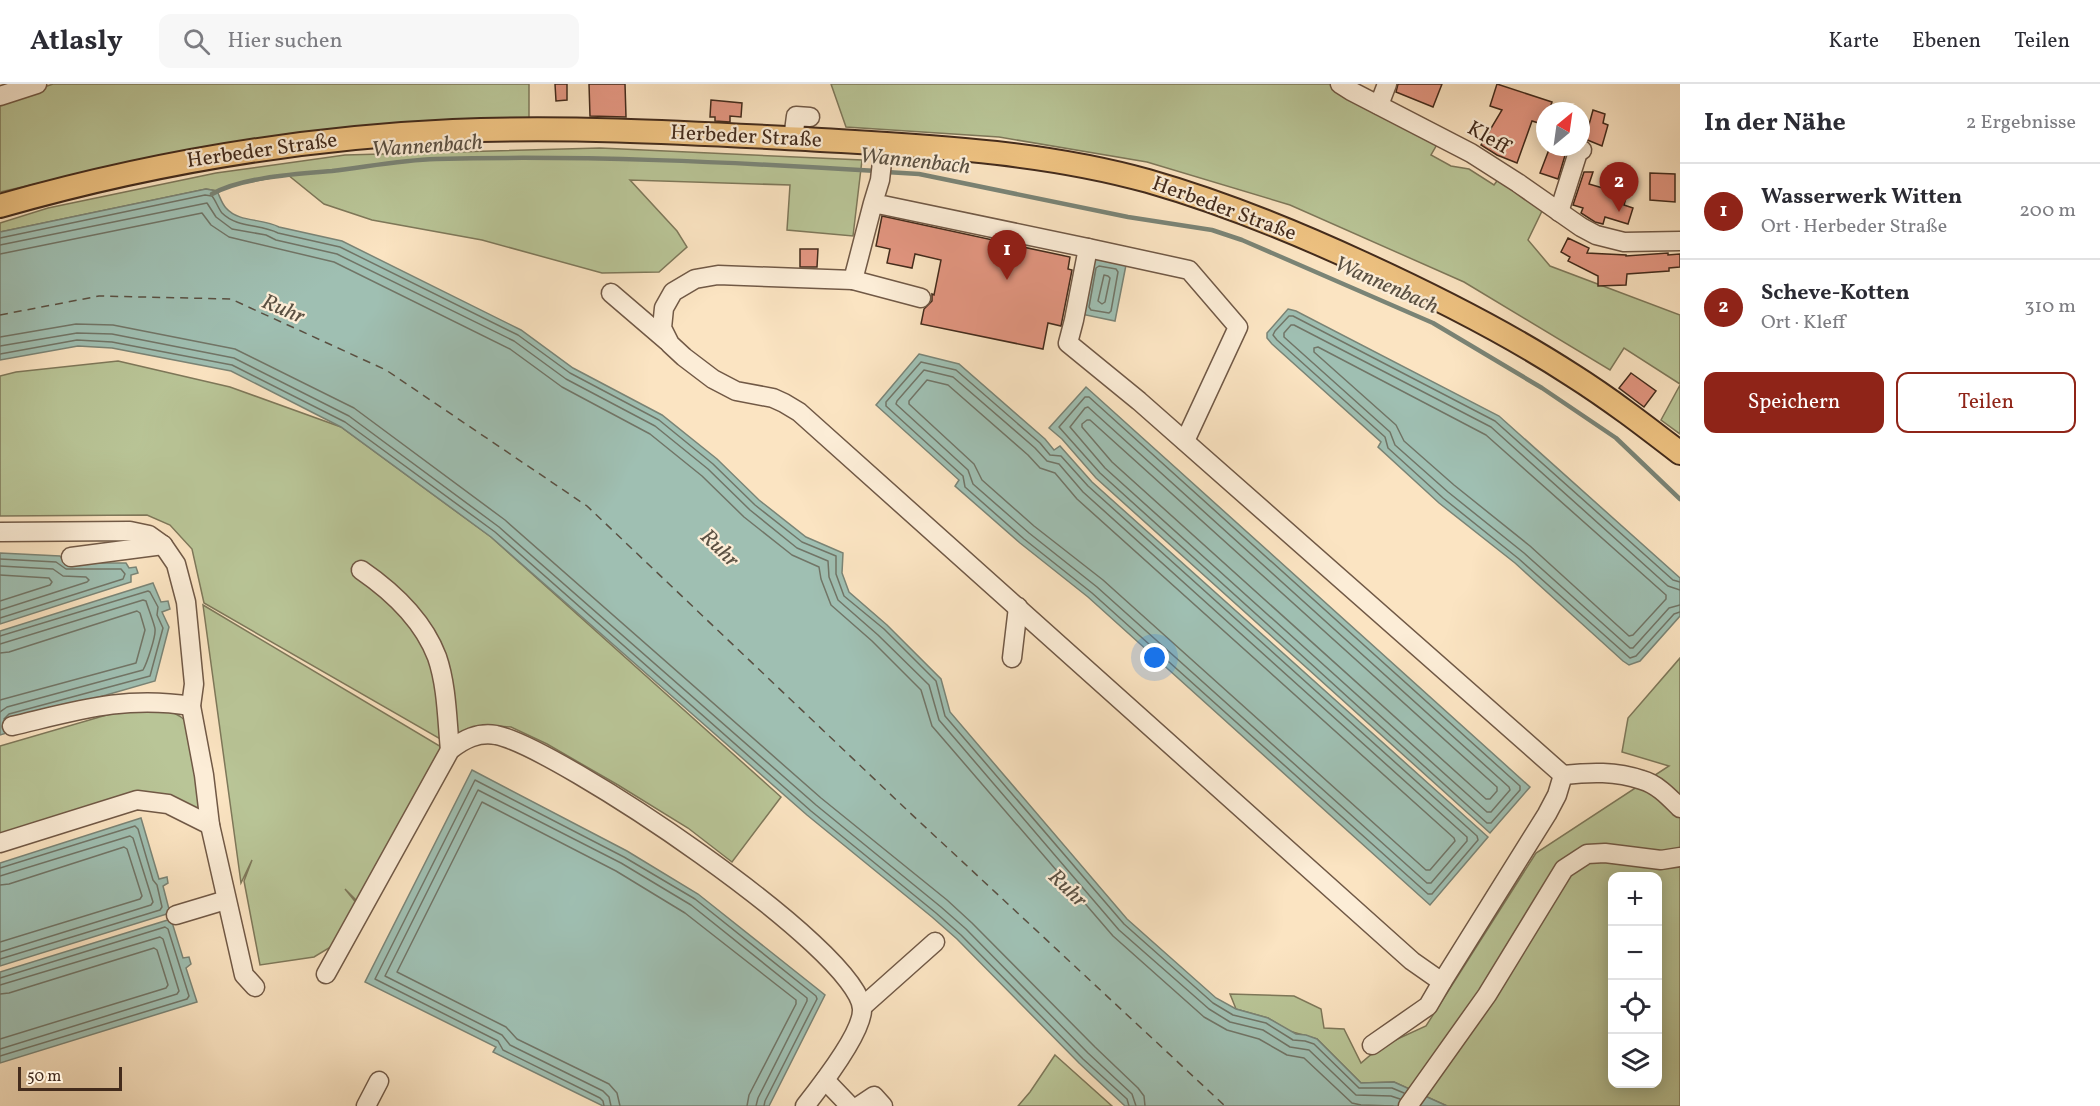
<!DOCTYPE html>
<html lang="de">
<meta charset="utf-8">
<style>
body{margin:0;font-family:Vollkorn,serif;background:#f7f7f7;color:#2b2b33}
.controls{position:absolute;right:18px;bottom:18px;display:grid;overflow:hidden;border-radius:12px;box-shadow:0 3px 15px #0003}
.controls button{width:54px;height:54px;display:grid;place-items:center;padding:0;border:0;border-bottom:2px solid #e1e1e2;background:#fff;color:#2b2b33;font:30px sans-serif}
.compass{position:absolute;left:1536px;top:18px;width:54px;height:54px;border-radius:50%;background:#fff;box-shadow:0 3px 15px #0003;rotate:29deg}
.scale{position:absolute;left:18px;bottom:15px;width:104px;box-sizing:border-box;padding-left:6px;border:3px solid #432b1c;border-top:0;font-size:16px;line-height:21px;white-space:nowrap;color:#432b1c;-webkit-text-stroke:4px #fcedd7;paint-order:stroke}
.you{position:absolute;left:1155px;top:574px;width:21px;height:21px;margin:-15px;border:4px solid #fff;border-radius:50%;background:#1a73e8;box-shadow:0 0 0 9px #1a73e833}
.badge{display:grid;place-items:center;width:39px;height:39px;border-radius:50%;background:#8f2418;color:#fff;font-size:20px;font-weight:700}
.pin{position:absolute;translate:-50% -50px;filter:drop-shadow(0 2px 3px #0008)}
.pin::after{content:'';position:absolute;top:32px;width:21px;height:18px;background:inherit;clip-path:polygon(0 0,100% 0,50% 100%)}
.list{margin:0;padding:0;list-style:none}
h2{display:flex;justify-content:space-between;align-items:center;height:78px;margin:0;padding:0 24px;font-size:26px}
h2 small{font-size:20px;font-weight:400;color:#7c7c81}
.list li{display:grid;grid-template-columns:39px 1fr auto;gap:18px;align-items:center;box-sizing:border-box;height:96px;padding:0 24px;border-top:2px solid #e1e1e2}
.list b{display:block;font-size:22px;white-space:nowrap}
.list p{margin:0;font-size:20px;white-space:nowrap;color:#7c7c81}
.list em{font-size:20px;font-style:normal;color:#7c7c81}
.actions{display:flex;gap:12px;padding:18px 24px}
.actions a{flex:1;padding:14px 0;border:2px solid #8f2418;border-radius:12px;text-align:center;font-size:21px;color:#8f2418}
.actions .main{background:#8f2418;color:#fff}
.icon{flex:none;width:33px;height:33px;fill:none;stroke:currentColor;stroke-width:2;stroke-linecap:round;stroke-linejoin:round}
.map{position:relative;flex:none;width:1680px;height:1022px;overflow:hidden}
header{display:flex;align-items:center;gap:36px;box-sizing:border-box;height:84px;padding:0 30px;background:#fff;border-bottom:2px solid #e1e1e2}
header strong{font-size:28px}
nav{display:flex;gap:33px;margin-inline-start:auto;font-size:21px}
.search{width:420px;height:54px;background:#f7f7f7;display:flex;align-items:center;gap:15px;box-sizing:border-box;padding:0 21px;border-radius:12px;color:#7c7c81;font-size:22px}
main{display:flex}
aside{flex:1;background:#fff}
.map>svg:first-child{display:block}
</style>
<header>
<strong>Atlasly</strong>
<div class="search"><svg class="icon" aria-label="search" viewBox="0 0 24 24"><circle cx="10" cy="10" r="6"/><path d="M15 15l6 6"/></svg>Hier suchen</div>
<nav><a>Karte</a><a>Ebenen</a><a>Teilen</a></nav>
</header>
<main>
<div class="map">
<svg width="1680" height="1022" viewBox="0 0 1680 1022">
<rect width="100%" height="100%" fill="#fbe4c2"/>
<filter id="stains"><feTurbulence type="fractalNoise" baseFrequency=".00333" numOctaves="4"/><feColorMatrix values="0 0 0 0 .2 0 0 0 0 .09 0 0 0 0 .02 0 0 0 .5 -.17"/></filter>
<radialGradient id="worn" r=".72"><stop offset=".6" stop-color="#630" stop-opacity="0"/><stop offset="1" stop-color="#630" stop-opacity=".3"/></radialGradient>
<g fill="#b9c597" stroke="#7e785a" stroke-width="1.5" fill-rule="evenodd">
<path d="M53,0h476v37l-384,38 -145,33v-90z"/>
<path d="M831,0h501l107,57 -8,14 20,11 18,3 25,16 5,-7 44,31 -15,31 22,26 130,49v69l-56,-36 -14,22 -146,-88 -174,-77 -143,-43 -148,-25 -153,-10z"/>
<path d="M600,64l262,12 -9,76 -66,-6 3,-45 -160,-5 47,51 10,16 -28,25 -57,1 -120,-33 -110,-20 -48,-16 -36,-29 -60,11 -11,5 -11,-2 -206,43v-9l48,-15 168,-35 129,-18z"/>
<path d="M118,277l112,26 111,40 150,110 290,260 -49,65 -44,-34 -70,-43 -71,-41 -36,-17 -27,-2 -42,15 -238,-137 -12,-54 -22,-24 -23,-10 -147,1v-140l16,-4z"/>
<path d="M1680,301v49l-19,-14z"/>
<path d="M203,521l240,143 -84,155 -14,-14 13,16 -24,40 -20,12 -54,8 -16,-84 8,-21 -11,23z"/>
<path d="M1680,574v448h-233l-53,-24 -33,1 -44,-44 -28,-8 -21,-13 -32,-9 -6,-15 64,2 27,13 3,19 20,1 17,34 19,-16 46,-21 110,-173 133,-87 -47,-14 6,-34zM1612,792h46v208h-46z"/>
<path d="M134,623c22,2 42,0 56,19l10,86 -32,-12 -168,39v-93z"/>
<path d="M1055,971l57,51h-94l12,-14z"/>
</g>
<g fill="#9fbfb2" stroke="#7a8476" stroke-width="1.5">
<path d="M206,105l11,2c3,6 5,13 9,17 13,15 37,10 53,19l63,14 179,89 52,38 89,47 55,44 42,41 47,37 37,16 -1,20 7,19 38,33 54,54 9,33 177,207 89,79 20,11 32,9 28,16 10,1 11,4 44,44 33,-1 53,24h-322l-46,-43 -122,-124 -25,-22 -125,-102 -316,-278 -150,-110 -110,-56 -119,-23 -34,-2 -78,14v-128z"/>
<path d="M1092,174l34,7 -11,56 -34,-7z"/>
<path d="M1288,225l8,2 203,105 181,162v38l-40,45 -11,4 -6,-4 -108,-98 -76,-60 -61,-56 3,-5 -109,-98 -5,-6v-5z"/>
<path d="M919,270l40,10 86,75 9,11 6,-4 32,36 396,355 -58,68 -342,-308 -68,-54 -65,-57 4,-6 -83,-75z"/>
<path d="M1086,303l444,400 -40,46 -394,-355 -34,-39 -13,-11z"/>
<path d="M0,469l60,3 6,7h60l3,5 7,-1 2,6 -7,2v7l-131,42z"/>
<path d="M153,499l8,19 7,-1 2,8 -8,3 7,15 -14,54 -73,21 -69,29 -13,4v-104z"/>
<path d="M472,686l155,81 71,43 127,101 -56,111h-166l-110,-54 3,-5 -131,-65z"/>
<path d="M141,734l18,61 8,-2 1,6 -5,3 7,27 -170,53v-103z"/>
<path d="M171,835l12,39 6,-1 2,7 -5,4 11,34 -197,61v-91z"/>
</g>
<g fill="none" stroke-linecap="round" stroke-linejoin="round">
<g stroke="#717567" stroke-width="1.5">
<path d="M0,154l205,-43 7,1c4,5 6,12 10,17 15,15 38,11 56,20l62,14 178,88 52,38 89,47 54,44 42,41 47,37 34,14v18l8,22 40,33 52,52 9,35 179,208 89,79 20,12 33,8 27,17 12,1 9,3 45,44h33l12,5"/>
<path d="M0,161l207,-42 9,14 16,12 34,6 10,5 61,14 177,87 52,38 89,47 53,43 42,41 47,38 31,13 1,16 9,23 40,35 51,50 10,35 180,210 90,79 21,13 33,8 27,17 19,3 47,45 35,1 9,3"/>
<path d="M0,170l202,-41 9,12 18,12 105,25 176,87 52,38 88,47 52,42 42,41 48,38 27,12 2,12 10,26 41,36 49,49 11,36 181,210 91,81 23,13 32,9 28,16 17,3 48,45 9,2 32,1"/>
<path d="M1099,182l17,3 2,3 -7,39 -2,2 -18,-3 -2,-3 7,-39z"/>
<path d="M1104,191l4,1 2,2 -5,24 -3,2 -4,-3z"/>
<path d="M0,253l76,-13 37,1 122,24 119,59 151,112 316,278 126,102 25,23 123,124 43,41 6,8 1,10"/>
<path d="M0,262l77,-13 35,1 122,24 115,58 150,111 317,278 125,102 25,22 122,124 44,41 4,12"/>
<path d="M1318,263l168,88 180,160v4l-33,36 -4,1 -99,-90 -76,-61 -50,-44 -8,-16 -82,-73v-4z"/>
<path d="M0,270l77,-14 35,2 120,23 113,57 150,110 316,279 125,102 25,22 122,124 44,40 2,7"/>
<path d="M921,278l35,8 84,73 10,12 11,1 27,30 389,350 1,4 -46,54h-4l-336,-301 -68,-54 -59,-52 -2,-11 -77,-70v-4z"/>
<path d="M924,286l29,7 82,71 12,13 12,3 24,28 384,345v4l-36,42h-4l-330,-296 -68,-54 -56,-49 -5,-14 -72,-66 1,-3z"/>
<path d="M927,296l21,5 80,70 12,13 15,5 22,26 377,339 1,3 -25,29h-4l-323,-290 -69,-54 -52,-46 -8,-16 -65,-60v-3z"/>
<path d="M1085,313h4l431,389v4l-29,33h-4l-387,-350 -41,-46z"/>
<path d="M1088,323l421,380 1,3 -19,22h-4l-382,-344 -35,-41 15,-19z"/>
<path d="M1087,336h3l407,367v4l-7,8h-4l-374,-337 -30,-35v-3z"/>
<path d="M0,475l56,3 10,7h55l4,5 -2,5 -123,39"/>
<path d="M0,482l53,3 10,7 23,1 3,3 -2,2 -87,28"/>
<path d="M0,491l49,3 3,4 -2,3 -50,16"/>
<path d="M1680,498l-7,-2 -178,-159 -202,-105h-4l-14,15 -2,4 4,5 108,97 3,11 55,50 76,61 111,99 6,-2 38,-42 6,-2"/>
<path d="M1680,506l-12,-4 -177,-159 -197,-102h-3l-7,8v4l106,95 5,13 53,47 76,61 106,95h3l36,-40 11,-3"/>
<path d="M0,552l148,-45 2,1 8,15 -1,8 6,13 -13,48 -141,38 -5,5"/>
<path d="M0,560l143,-44 3,1c1,4 9,25 9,28 1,7 -8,34 -12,41l-136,37 -7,5"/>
<path d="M0,569l9,-1 128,-41 3,2 5,17 -9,33 -136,37"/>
<path d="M0,784l135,-42 3,3 15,51 4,5 5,22 -2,3 -160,49"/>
<path d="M0,792l130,-40 3,2 20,64 -2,3 -151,47"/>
<path d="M0,801l9,-1 115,-37 3,2 15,47 -2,3 -140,43"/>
<path d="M0,894l165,-51 3,2c7,23 14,44 21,67l-2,3 -187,57"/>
<path d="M0,901l160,-48 3,2 16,52 -2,3 -177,55"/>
<path d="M0,910l9,-1 145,-45 3,2 11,35 -2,3 -166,51"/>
<path d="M604,1022l-1,-5 -3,-3 -97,-48 -5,-9 -123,-62 100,-199 149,77 71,42 121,97 1,3 -52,102 -1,5"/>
<path d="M611,1022l-2,-9 -6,-6 -93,-46 -8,-10 -117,-59 93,-186 143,73 70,42 116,93v3l-49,97 -2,8"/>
<path d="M620,1022l-3,-13 -8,-9 -92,-45 -11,-12 -109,-55 85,-170 134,69 69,42 111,87v4l-47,91 -2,11"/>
</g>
<g stroke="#7a8476" stroke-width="4.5">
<path d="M886,88l33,2 209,43 84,13 30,10 191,83 109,65 74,50 64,61"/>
<path d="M212,110c30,-17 84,-20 120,-23 34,-4 69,-11 104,-12 147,-4 295,3 441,12"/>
</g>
<path stroke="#5a5042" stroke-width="1.5" stroke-dasharray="8 6" stroke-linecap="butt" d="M0,231l99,-19 132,3 155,71 201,136 321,305 317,295"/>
</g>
<g fill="#e39681" stroke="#432b1c" stroke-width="1.5">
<path d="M555,0h12v16l-11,1z"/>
<path d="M589,0h36l1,33 -36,-1z"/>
<path d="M1398,0h44l-9,23 -37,-15z"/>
<path d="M1497,0l55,18 -3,9h-4v14l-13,-4 -15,42 -20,-8 -16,-10 21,-35 -12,-4z"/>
<path d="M711,16l31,3 -1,14 -11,-1v6l-15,-1v-4h-5z"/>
<path d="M1593,26l12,4 -2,9 5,2 -6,21 -17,-7z"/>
<path d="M1550,63l16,5 -8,27 -18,-6z"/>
<path d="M1584,88h9l-4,12 24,7 -1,3 14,4 -2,7 9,3 -5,16 -23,-7 -2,7 -8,-2 -14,-9 2,-5 -10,-3z"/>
<path d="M1650,89l25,1v28l-25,-2z"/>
<path d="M882,132l111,24 -3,13 25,5 3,-12 52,11 -2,12 4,1 -11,56 -13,-3 -5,26 -122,-25 3,-15 8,-8v-7l2,1 7,-35 -26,-6 -3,14 -25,-5 3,-14 -14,-3z"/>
<path d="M1568,154l21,10 -2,5 39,2v1l42,-3v2l12,-1v13l-11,1v3l-42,3 -1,11 -28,1v-10l-30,-15 2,-4 -9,-5z"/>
<path d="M800,165h18l-1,18h-17z"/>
<path d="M1631,289l25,18 -12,16 -25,-19z"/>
</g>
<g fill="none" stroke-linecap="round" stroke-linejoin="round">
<defs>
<g id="minor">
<path d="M1340,0l11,7 120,62 47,30 63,44 15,8 28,7 56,-1"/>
<path d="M0,12l37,-12"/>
<path d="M1379,21l8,-21"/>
<path d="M793,55l3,-23 14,1"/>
<path d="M873,119l215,45 -14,72 -6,23 71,58 424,374 -6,20 -10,19 -105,168 -30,-21 -613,-549 -15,-9 -11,-5 -37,-7 -23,-12 -29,-22 -14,-13 -8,-16 2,-20 9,-16 22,-13 23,-4 135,5 20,-77 7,-23 4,-36"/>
<path d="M1559,128l20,-63 3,1"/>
<path d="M1088,164l101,22 49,57 -53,114"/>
<path d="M853,196l68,18"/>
<path d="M611,209l56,48"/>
<path d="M0,448l130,-1 19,4 14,10 13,19 10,38 8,82 -3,22 13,69 6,50 34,150 11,12"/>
<path d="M71,473l92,-12"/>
<path d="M361,486c32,22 62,50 76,87 10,29 10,63 13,93"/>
<path d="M1012,574l6,-51"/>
<path d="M12,642c64,-15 113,-31 179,-20"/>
<path d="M1563,691c27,-3 53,-4 79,5 15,4 27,17 38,28"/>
<path d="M0,759l137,-43 31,4 42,21"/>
<path d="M176,831l50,-15"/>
<path d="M326,890l124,-224c14,-11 28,-18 46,-15 61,12 364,215 366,274 1,23 -42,78 -57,97"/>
<path d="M862,923l73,-65"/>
<path d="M1372,961l56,-39 14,-24"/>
<path d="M825,996l25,26"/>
<path d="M366,1022l13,-25"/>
<path d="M859,1022l15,-10 9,10"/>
<path d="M1408,1022l79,-111 77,-126 23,-15 18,-1 56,7 19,-3"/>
</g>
<path id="major" d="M0,122c147,-42 299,-68 453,-75 117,-5 236,2 353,8 114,7 231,11 342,42 73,21 145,50 214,82 72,33 144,69 210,112 38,24 73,51 108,78"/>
</defs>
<use href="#minor" stroke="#715946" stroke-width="21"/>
<use href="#major" stroke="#432b1c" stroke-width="26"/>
<use href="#minor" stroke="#fcedd7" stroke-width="18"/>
<use href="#major" stroke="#eec281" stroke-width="22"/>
</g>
<g text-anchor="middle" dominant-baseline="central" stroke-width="4.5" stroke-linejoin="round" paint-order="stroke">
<g font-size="21" fill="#432b1c" stroke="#fcedd7">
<text transform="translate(746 53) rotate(3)">Herbeder Straße</text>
<text transform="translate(1488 54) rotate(30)">Kleff</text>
<text transform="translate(262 67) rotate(-8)">Herbeder Straße</text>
<text transform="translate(1224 125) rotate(20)">Herbeder Straße</text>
</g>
<g font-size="22" font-style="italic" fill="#5a5042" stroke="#fcedd7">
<text transform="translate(427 63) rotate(-4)">Wannenbach</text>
<text transform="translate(915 78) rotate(6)">Wannenbach</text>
<text transform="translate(1386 202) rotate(24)">Wannenbach</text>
<text transform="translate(283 226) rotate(23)">Ruhr</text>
<text transform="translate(719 465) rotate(44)">Ruhr</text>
<text transform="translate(1067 805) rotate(44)">Ruhr</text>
</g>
</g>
<rect width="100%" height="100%" filter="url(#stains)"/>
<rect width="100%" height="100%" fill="url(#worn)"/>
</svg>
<div class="controls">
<button>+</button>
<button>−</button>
<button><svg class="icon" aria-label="locate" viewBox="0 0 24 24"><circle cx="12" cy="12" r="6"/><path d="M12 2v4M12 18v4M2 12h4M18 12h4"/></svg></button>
<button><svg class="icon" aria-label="layers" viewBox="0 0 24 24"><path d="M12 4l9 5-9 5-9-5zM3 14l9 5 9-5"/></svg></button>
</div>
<svg class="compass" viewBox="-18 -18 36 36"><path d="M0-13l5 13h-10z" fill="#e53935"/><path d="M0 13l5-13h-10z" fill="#7c7c81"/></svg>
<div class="scale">50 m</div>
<div class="you"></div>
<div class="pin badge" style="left:1007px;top:196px">1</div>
<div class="pin badge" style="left:1619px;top:128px">2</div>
</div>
<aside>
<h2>In der Nähe<small>2 Ergebnisse</small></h2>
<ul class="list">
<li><span class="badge">1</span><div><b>Wasserwerk Witten</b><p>Ort · Herbeder Straße</p></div><em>200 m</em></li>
<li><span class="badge">2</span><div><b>Scheve-Kotten</b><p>Ort · Kleff</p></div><em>310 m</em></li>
</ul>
<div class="actions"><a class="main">Speichern</a><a>Teilen</a></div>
</aside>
</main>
